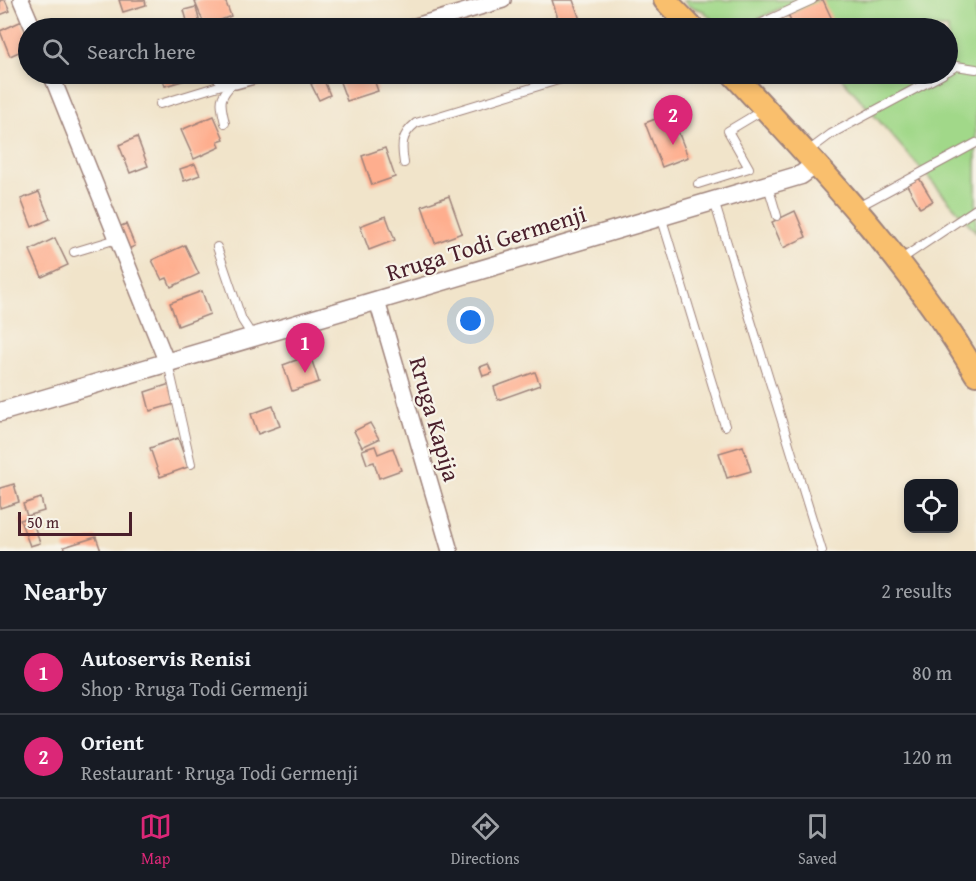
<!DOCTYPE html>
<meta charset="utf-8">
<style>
body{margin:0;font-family:"Gentium Book Plus",serif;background:#242831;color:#f1f3f6}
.controls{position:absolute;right:18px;bottom:18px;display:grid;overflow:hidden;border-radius:12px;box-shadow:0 3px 9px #0003}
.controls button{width:54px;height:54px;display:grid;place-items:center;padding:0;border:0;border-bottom:2px solid #363941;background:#171b24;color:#f1f3f6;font:30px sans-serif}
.scale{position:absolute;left:18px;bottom:15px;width:114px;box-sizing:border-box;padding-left:6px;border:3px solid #4a1f2b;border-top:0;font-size:16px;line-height:21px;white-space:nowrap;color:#4a1f2b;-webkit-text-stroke:4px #f7f3e8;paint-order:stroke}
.you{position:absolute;left:471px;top:321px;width:21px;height:21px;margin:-15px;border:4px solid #fff;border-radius:50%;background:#1a73e8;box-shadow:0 0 0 9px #1a73e833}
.badge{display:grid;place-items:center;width:39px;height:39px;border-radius:50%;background:#db2777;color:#fff;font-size:20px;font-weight:700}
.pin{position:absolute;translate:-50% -50px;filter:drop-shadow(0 2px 3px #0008)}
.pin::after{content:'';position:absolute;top:32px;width:21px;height:18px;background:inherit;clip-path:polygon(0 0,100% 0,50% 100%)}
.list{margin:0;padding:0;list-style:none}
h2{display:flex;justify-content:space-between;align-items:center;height:78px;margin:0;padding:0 24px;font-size:26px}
h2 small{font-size:20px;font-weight:400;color:#9ea1a6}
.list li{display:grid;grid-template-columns:39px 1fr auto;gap:18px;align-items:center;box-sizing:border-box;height:84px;padding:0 24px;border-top:2px solid #363941}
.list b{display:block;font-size:22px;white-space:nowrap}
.list p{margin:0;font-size:20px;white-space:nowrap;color:#9ea1a6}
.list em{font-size:20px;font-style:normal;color:#9ea1a6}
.icon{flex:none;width:33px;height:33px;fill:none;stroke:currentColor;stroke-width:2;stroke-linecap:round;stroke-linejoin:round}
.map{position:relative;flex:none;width:976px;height:551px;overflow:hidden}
.search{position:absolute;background:#171b24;box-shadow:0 3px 9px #0003;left:18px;right:18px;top:18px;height:66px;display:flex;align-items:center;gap:15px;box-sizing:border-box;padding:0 21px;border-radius:33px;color:#9ea1a6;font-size:22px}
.sheet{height:246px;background:#171b24}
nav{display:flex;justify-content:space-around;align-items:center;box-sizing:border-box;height:84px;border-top:2px solid #363941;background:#171b24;font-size:16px;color:#9ea1a6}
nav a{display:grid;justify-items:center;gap:3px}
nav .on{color:#db2777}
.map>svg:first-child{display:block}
</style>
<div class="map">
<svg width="976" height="551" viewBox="0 0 976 551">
<rect width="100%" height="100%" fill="#f7f3e8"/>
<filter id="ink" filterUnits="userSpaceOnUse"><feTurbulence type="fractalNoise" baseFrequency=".0167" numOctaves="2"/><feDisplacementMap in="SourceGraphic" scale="12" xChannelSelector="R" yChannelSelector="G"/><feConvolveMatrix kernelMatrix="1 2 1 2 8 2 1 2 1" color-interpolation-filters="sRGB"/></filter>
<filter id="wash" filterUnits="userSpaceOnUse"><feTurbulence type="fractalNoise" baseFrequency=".008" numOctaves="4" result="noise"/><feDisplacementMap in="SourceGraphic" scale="24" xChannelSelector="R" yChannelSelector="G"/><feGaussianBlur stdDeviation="1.35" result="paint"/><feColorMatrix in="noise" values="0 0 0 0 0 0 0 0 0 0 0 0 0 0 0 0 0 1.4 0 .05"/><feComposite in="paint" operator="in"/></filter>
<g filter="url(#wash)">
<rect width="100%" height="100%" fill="#f1e4ca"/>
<path fill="#a1d889" stroke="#767c5a" stroke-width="1.5" d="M683,0h293v232l-138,-158h110v-46h-149l-18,-20 -42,20h-20l-15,-17 -15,-5z"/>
<g id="blocks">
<g fill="#feae8e">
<path d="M0,0h5l5,11 -10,4z"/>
<path d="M119,0h26l1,5 -23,7z"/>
<path d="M199,0h26l6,16 -26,10 -10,-24z"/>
<path d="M552,0h21l10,28h-22z"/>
<path d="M820,0h3l13,28h-42l-6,-13z"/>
<path d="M196,7l5,21h-12l-5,-18z"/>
<path d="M278,19l3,9h-30l-1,-1z"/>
<path d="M22,21l6,15v12l-18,8 -10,-25z"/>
<path d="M161,74h26l2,5 -24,7z"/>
<path d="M337,74h35l6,17 -31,10z"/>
<path d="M323,78l7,17 -11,5 -8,-16z"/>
<path d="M671,113l17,44 -26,10 -17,-44z"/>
<path d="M214,116l10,23 -6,2 2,6 -26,12 -13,-29z"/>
<path d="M137,137l11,29 -18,7 -11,-28z"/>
<path d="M385,148l10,29 -23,8 -10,-29z"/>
<path d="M195,164l5,11 -16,6 -4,-12z"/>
<path d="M919,178l14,23 -13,7 -13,-23z"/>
<path d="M39,192l11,27 -18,8 -11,-28z"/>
<path d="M449,196l13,37 -27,10 -13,-37z"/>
<path d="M795,211l11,26 -23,11 -11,-26z"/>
<path d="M386,216l9,24 -26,10 -9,-24z"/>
<path d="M126,224l9,22 -9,4 -10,-22z"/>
<path d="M55,238l13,27 -26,12 -12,-27z"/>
<path d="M185,245l14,29 -28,13 -4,-9 -5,2 -10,-20z"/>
<path d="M202,291l8,23 -32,12 -8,-23z"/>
<path d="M310,355l9,27 -27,9 -9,-26z"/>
<path d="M488,364l4,9 -9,3 -3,-9z"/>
<path d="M535,372l5,13 -42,15 -4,-13z"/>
<path d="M170,384l5,20 -25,7 -5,-19z"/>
<path d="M273,406l7,20 -22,8 -7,-20z"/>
<path d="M370,423l9,16 -17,8 -8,-16z"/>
<path d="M178,438l10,29 -28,10 -10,-29z"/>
<path d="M375,446l3,8 15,-6 8,22 -22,8 -5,-16 -7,2 -5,-14z"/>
<path d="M743,446l8,25 -24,7 -8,-25z"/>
<path d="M14,484l5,18 -19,6v-20z"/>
<path d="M41,498l3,13 -17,5 -4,-12z"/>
<path d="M31,517l9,26 -10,3 -10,-26z"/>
<path d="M96,537l5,14h-35l-2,-4z"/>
</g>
</g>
</g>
<g filter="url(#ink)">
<use href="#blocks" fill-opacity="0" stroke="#9e827a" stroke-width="1.5"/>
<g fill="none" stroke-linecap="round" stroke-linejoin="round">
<defs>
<g id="service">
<path d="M751,28l61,-28"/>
<path d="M948,71l8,-5 20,3"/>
<path d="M210,74l10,6 10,1"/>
<path d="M388,74h1"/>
<path d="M160,104l75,-23"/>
<path d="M225,123c-5,-21 -7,-25 9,-41"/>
<path d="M807,152l24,-18 112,-60"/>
<path d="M404,163c-3,-18 -3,-28 12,-40l162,-49"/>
<path d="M698,184l51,-16 -21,-37 35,-21"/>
<path d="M768,186l9,30"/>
<path d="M714,201l108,350"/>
<path d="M856,208l120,-65"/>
<path d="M661,216l64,210"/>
<path d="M217,247l25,73 11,17"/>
<path d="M74,252l43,-13"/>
<path d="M900,260l76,-51"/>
<path d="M168,363l23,101"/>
</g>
<g id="minor">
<path d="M21,0l12,28"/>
<path d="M409,28l94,-28"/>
<path d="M51,74l116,289"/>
<path d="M235,81l26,-7"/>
<path d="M377,301l73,250"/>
</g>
<path id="tertiary" d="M0,412l801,-237 15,-11"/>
<g id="primary">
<path d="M665,0l27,28"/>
<path d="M733,74c88,95 177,188 243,300"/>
</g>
</defs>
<use href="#service" stroke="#9e827a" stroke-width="10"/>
<use href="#minor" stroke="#9e827a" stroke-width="18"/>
<use href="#tertiary" stroke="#9e827a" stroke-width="21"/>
<use href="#primary" stroke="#9e827a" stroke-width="26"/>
<use href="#service" stroke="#fff" stroke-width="8"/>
<use href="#minor" stroke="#fff" stroke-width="15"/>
<use href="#tertiary" stroke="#fff" stroke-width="18"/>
<use href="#primary" stroke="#f9bf6d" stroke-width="22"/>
</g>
</g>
<g text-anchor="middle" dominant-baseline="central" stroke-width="4.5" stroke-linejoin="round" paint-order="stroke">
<g font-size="24" fill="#4a1f2b" stroke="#f7f3e8">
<text transform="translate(486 243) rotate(-17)">Rruga Todi Germenji</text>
<text transform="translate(435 419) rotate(74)">Rruga Kapija</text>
</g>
</g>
</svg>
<div class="controls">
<button><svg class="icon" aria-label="locate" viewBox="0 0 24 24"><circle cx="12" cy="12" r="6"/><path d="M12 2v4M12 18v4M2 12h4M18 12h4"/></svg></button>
</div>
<div class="scale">50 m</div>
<div class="you"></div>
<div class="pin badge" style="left:305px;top:373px">1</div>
<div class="pin badge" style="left:673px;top:145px">2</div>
<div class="search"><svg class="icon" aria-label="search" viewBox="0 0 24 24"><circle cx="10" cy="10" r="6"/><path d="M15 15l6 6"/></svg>Search here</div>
</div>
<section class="sheet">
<h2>Nearby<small>2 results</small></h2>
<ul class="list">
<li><span class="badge">1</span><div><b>Autoservis Renisi</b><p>Shop · Rruga Todi Germenji</p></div><em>80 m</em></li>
<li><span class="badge">2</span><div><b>Orient</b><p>Restaurant · Rruga Todi Germenji</p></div><em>120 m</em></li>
</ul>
</section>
<nav>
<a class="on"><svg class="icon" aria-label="map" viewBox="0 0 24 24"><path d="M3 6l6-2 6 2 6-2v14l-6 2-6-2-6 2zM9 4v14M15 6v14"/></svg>Map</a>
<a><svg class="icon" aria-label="directions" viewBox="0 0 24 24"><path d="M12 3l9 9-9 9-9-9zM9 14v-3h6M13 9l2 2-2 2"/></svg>Directions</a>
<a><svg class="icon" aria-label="saved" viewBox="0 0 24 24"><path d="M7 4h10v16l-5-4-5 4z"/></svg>Saved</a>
</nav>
